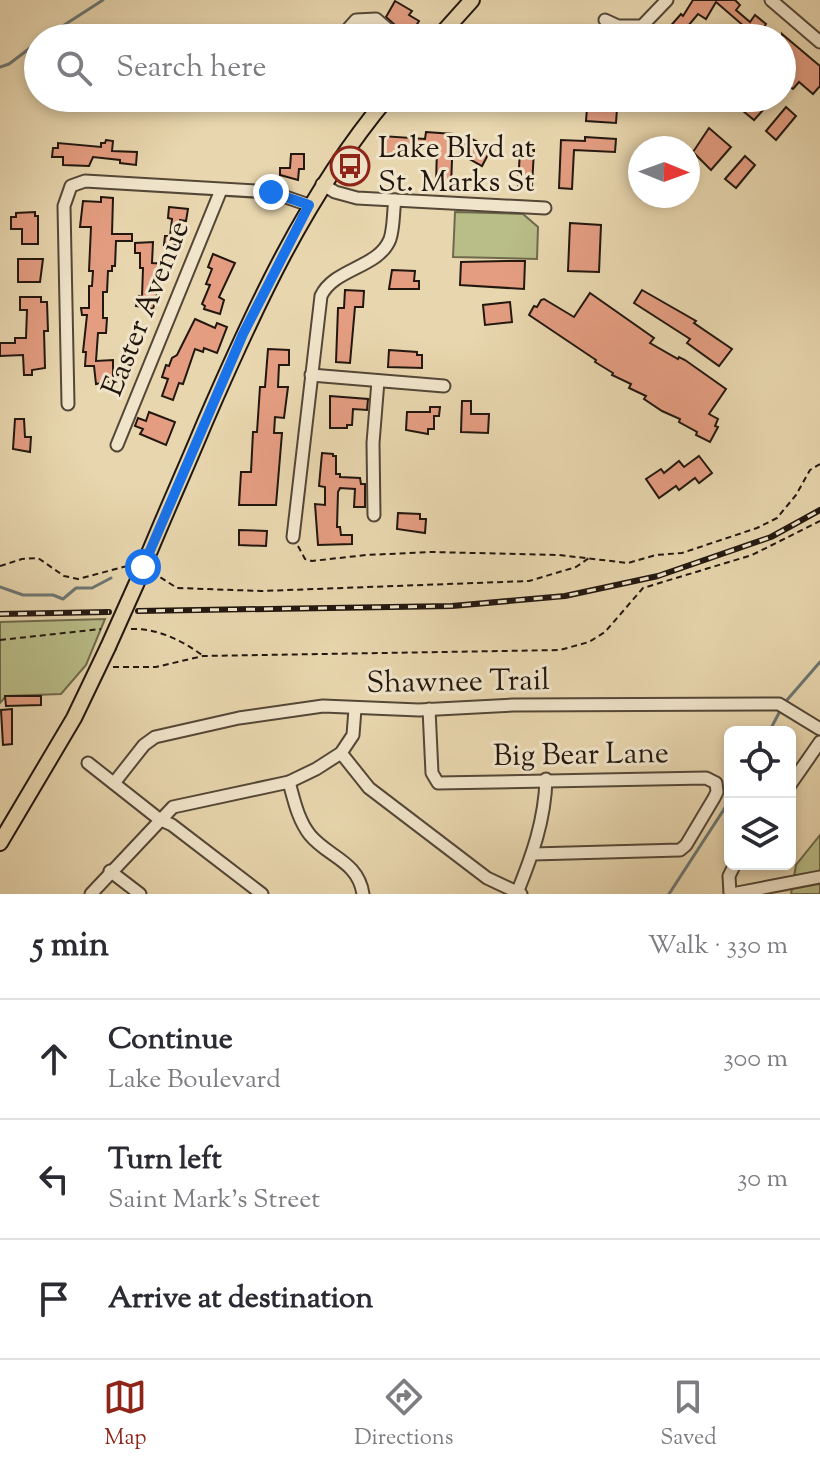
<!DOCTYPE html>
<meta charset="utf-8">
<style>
body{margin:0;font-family:"Sorts Mill Goudy",serif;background:#f7f7f7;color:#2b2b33}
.controls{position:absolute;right:24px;bottom:24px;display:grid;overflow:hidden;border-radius:12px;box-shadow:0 4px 12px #0003}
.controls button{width:72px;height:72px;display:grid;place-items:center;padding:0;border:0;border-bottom:2px solid #e1e1e2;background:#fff;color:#2b2b33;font:40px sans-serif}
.compass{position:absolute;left:628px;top:136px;width:72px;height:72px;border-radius:50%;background:#fff;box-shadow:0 4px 12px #0003;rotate:91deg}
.stop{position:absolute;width:24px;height:24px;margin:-18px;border:6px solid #1a73e8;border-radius:50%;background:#fff}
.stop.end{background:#1a73e8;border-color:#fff;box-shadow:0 2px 8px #0008}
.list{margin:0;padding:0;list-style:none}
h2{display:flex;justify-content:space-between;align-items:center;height:104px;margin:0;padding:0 32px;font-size:34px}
h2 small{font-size:26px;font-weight:400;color:#7c7c81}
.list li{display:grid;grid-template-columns:52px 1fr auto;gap:24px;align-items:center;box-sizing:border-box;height:120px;padding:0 32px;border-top:2px solid #e1e1e2}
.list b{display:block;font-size:30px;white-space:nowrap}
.list p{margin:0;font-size:26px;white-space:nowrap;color:#7c7c81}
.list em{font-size:26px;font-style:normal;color:#7c7c81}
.icon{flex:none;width:44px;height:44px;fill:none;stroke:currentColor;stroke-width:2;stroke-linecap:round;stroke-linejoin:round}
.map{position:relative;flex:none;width:820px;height:894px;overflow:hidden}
.search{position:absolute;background:#fff;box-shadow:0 4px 12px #0003;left:24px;right:24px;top:24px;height:88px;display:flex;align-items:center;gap:20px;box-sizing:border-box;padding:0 28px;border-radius:44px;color:#7c7c81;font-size:30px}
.sheet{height:464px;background:#fff}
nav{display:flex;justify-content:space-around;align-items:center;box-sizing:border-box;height:112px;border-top:2px solid #e1e1e2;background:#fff;font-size:22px;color:#7c7c81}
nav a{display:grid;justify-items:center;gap:4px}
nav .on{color:#8f2418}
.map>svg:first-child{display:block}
</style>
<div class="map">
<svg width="820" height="894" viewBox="0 0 820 894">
<rect width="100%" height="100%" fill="#e8d6ae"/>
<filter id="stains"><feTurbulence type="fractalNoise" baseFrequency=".0025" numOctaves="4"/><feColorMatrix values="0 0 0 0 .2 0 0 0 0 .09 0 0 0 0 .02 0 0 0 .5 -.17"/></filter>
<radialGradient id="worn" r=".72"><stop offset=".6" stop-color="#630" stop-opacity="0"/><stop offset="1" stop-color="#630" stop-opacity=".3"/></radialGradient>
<g fill="#b9bd88" stroke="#6e6a4c" stroke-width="2">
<path d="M455,212l68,2 15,13 -1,32 -84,-2z"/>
<path d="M105,619l-19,46 -25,29 -55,2 -6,7v-81z"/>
<path d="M820,835v59h-29l5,-29z"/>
</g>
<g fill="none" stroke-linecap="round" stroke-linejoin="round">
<g stroke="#6c7673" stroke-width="3">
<path d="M44,38l59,-38"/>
<path d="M0,67l9,-3 29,-22"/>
<path d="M0,587l23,8h30l10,4 13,-11h16l19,-10"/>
<path d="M787,700l33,-38"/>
<path d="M769,732l11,-21"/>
<path d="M669,894l61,-94"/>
</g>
</g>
<g fill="#e49d81" stroke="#22170f" stroke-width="2">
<path d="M693,0h42l5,5 -4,5 14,12 5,-7 11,9 -2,3 14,11h-42l9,-11 -29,-25 -10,17 -8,-5 -20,24h-18l21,-24 2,2z"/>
<path d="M395,1l17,10 -3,4 10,6 -7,11 -4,-3 -3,5 -19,-17z"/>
<path d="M782,34l38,32v20l-7,8 -14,-12 -6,7 -7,-5 7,-8 -11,-9z"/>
<path d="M755,98h19l-20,22 -11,-9z"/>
<path d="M786,107l10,9 -20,24 -10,-9z"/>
<path d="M587,108l30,1 -1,14 -30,-2z"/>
<path d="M709,128l22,19 -20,23 -18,-18z"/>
<path d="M426,132l27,2 -2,52h-15l1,-39h-18v9l-38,-3 1,-17 43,3z"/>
<path d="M468,137l23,12 -9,17 -23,-13z"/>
<path d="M585,137l31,2 -1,13 -41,-2 -2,39 -13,-1 2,-48 24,1z"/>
<path d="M106,140l7,1 -1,10 25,1 -1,13 -16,-2v-3l-27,-3 -4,9 -26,-1v-8h-11l1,-9h5v-5l43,4v-4h4z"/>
<path d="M520,150h14l-2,36h-14z"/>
<path d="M291,154h13v15h-5l-1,11 -18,-5v-7h10z"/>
<path d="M745,156l10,9 -19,23 -11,-9z"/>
<path d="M101,197l12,1 -1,36h20v7h-16l-1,25h-3v5h-4l-1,21h-4v26h4l-1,15h-8l-2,28 17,-1v21l-17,3 -2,-18h-9l1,-14h-3l4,-37h-5l-1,-7h8v-22h3l1,-15h-4l2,-44h-11l3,-26 18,1z"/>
<path d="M169,207l19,2 -2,12 -6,-1v25h-16l1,-9h5l2,-17 -4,-1z"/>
<path d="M35,212v4h3v28h-16v-15h-11v-12h5v-4z"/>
<path d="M570,223l31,2 -2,47 -31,-1z"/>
<path d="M153,242l-1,21 15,1v7h-8l1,23h-3l-4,15 -17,-3 3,-10 3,1 1,-29h-3v-15h-5v-10z"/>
<path d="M213,254l22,9 -16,34 5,3 -4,14 -16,-5 1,-3 -3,-2 8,-19 -4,-1 6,-15 -4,-2z"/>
<path d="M18,259h25l-3,23h-22z"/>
<path d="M506,261h19l-1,28 -64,-4 1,-23z"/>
<path d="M392,270l23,1 -1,10h5v8h-30z"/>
<path d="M345,290l19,1 -1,16h-8l-5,56 -14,-1 2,-54h6z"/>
<path d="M642,290l54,31 -2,2 38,26 -13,17 -32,-23 3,-4 -56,-36z"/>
<path d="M590,293l64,45 -4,5 28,16 1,-2 6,3 41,29 -17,25 9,5 -3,7 3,1 -8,15 -14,-7 1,-3 -18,-10 1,-3 -18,-8 -18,-12 2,-3 -17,-8 2,-4 -19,-9 1,-2 -18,-11 1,-2 -67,-45 5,-9 3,1 4,-7 3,-1 30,18z"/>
<path d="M20,297h21v5h6l1,29h-4l1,37 -13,2v5h-8l-1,-20 -23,1v-13h15v-5h11l1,-28h-7z"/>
<path d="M510,302l2,20 -27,3 -2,-20z"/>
<path d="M195,319l20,9 2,-5 10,4 -10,26 -13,-5 -1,4 -8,-3 -12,35 -4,-1 -6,17 -11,-4 6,-17 -6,-2 4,-12 3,1 3,-8 5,-3z"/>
<path d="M268,349l21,1v15h-10l-1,22h10l-4,31 -9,-1 -1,16h8l-6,72h-37l2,-33h10l2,-40h4l3,-45h5z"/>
<path d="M389,350l28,2v3h5v13l-34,-1z"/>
<path d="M330,396l38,3 -1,11 -14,-1 -1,16h-5v3h-17z"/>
<path d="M462,401h9v13h18l-1,19 -27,-1z"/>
<path d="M430,407h10l-1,9h-5v13h-6v5l-22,-4 1,-18h23z"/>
<path d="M149,412l26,10 -9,23 -26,-11 3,-5 -8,-3 3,-8 8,3z"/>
<path d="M15,419h9l1,18h6l-1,15 -17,-3z"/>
<path d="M322,453l11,1v2h3v18h4v3l20,1 1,6h4v23h-11l1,-18 -15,-1 -2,4 -1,35h3l1,8h11v9l-34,1 -3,-41 10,1v-18l-6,-1z"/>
<path d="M699,456l13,17 -13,10 -4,-5 -16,12 -3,-4 -17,12 -13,-19 15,-10 3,4 15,-12 5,6z"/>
<path d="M398,513l22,1v5h6l-1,14 -28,-4z"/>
<path d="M239,530l28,1 -1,15 -27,-1z"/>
<path d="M5,696h36v9l-35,1z"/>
<path d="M12,709v35l-9,1 -2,-35z"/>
</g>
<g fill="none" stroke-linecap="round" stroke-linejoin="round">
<defs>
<g id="minor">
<path d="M771,0l49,42"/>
<path d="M605,20l13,6h24l25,-26"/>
<path d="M340,38l16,-18 20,-1 22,19"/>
<path d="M322,184l13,8 22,6 188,10"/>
<path d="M311,375l133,11"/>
<path d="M68,404l-4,-198 7,-20 14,-5 186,11 38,13"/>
<path d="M117,445l104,-255"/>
<path d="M374,515l-1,-72 5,-62"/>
<path d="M293,537l28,-241c13,-28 58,-28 69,-57 4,-12 3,-27 5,-39"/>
<path d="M429,709l3,64 6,10 268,-5 10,5 1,9 -3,6 -28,47 -6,5 -147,4"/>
<path d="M341,753l28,35 118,90 34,16"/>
<path d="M88,763l71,56 13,6 90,69"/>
<path d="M289,782c5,18 9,38 21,53 18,22 48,26 53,59"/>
<path d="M114,783l30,-38 11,-8 84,-19 84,-12 96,4 94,-5 266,-1 41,25"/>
<path d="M790,785l30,-43"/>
<path d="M110,871l30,23"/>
<path d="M517,893c15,-37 28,-73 29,-114"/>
<path d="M91,894l82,-87 116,-25 27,-13 25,-16 12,-18 2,-26"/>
<path d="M730,894l-1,-18 6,-12"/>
<path d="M732,894l88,-17"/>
</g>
<g id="major">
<path d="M438,38l34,-38"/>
<path d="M138,580c21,-53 45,-105 67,-158 50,-115 101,-227 182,-324"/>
<path d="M0,843l74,-125 34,-71"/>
</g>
</defs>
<use href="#minor" stroke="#544737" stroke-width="15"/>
<use href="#major" stroke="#22170f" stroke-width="18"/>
<g stroke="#22170f" stroke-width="2" stroke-dasharray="6 4" stroke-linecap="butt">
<path d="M298,546l7,13 7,2 54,-6 66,-3 127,3 69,8 28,-8 26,-2 75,-25 20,-10 19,-23 14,-25 10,-6"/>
<path d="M0,566l22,-7 16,-1 26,18 14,3 53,-14"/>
<path d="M152,572l25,16 84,3 268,-10 47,-14 13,-9"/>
<path d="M131,629c26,-1 50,11 71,26"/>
<path d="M0,640l101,-11"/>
<path d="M113,667h43l47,-11 357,-6 29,-8 16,-10 38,-44 109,-33 68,-34"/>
</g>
<use href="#minor" stroke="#f0e4ca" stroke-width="11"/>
<use href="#major" stroke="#e8d6ae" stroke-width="14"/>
<defs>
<g id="rail">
<path d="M138,611l314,-5 113,-10 93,-20 113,-39 49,-27"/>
<path d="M0,614l109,-2"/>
</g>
</defs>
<use href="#rail" stroke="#22170f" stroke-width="6"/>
<use href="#rail" stroke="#f0e4ca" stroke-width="3" stroke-dasharray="9" stroke-linecap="butt"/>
<defs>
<path id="major-bridge" d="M108,647l30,-67"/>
</defs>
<use href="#major-bridge" stroke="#22170f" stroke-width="18" stroke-linecap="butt"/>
<use href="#major-bridge" stroke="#e8d6ae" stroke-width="14"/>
</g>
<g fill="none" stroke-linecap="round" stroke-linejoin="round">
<path stroke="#1a73e8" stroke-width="10" d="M143,567l100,-233 66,-129 -38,-13"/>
</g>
<defs>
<symbol id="bus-ring" viewBox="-11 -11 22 22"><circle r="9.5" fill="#f0e4ca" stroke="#8f2418" stroke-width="1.5"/><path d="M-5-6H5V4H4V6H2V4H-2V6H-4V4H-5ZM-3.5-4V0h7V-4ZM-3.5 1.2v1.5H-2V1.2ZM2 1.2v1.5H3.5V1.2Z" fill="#8f2418"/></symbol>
</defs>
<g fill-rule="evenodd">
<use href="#bus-ring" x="328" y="144" width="44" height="44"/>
</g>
<g text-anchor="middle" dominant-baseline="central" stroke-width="6" stroke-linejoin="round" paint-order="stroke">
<g font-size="30" fill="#22170f" stroke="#f0e4ca" text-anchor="start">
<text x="378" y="149">Lake Blvd at<tspan x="378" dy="34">St. Marks St</tspan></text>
</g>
<g font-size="30" fill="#22170f" stroke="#f0e4ca">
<text transform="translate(147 309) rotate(-68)">Easter Avenue</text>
<text transform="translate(458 683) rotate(-1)">Shawnee Trail</text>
<text transform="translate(581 756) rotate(-1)">Big Bear Lane</text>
</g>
</g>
<rect width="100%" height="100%" filter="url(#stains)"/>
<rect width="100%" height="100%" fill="url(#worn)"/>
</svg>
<div class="controls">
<button><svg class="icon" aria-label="locate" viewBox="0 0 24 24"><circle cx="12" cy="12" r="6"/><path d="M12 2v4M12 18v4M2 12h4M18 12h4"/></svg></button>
<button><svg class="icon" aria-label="layers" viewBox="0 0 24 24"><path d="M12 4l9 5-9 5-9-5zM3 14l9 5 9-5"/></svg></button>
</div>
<svg class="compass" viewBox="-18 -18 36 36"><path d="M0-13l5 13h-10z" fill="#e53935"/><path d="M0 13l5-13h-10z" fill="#7c7c81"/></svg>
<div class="stop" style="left:143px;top:567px"></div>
<div class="stop end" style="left:271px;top:192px"></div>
<div class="search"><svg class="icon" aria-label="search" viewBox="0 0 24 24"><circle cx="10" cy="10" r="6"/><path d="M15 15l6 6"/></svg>Search here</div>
</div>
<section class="sheet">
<h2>5 min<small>Walk · 330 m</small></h2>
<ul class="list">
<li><svg class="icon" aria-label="ahead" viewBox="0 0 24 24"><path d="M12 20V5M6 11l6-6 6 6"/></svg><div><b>Continue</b><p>Lake Boulevard</p></div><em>300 m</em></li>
<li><svg class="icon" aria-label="left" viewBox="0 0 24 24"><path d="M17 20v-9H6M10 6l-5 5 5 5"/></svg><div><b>Turn left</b><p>Saint Mark's Street</p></div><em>30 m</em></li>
<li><svg class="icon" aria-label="arrive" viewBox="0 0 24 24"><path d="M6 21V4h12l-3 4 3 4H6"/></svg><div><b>Arrive at destination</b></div></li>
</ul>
</section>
<nav>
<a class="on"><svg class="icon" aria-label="map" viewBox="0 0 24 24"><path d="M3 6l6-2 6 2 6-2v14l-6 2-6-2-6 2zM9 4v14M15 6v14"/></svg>Map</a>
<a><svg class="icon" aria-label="directions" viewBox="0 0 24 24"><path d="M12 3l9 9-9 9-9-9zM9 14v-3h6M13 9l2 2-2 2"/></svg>Directions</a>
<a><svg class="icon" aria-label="saved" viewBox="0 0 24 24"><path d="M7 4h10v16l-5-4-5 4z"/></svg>Saved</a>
</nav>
